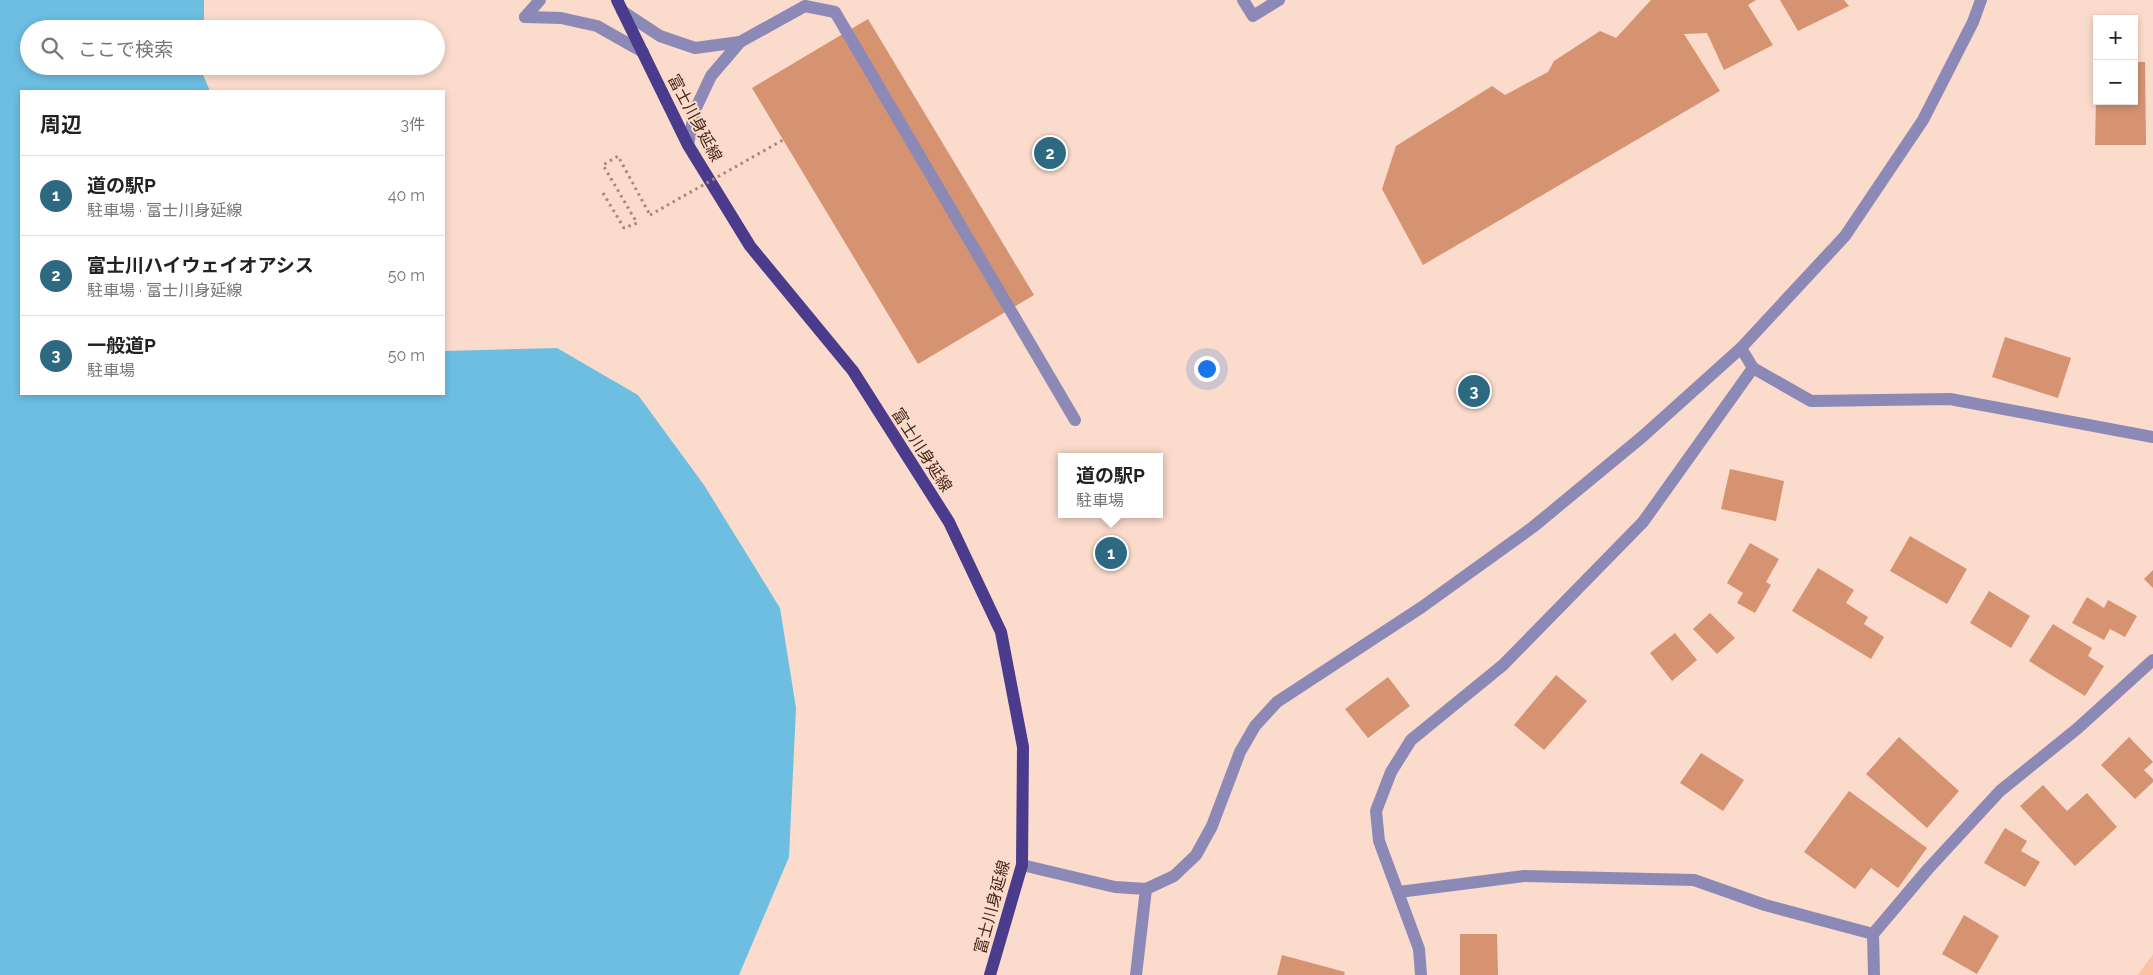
<!DOCTYPE html>
<html lang="ja">
<meta charset="utf-8">
<style>
body{margin:0;font-family:Raleway,"Noto Sans JP",sans-serif;background:#f6f6f6;color:#222}
.controls{position:absolute;right:15px;top:15px;display:grid;overflow:hidden;border-radius:0px;box-shadow:0 2px 8px #0003}
.controls button{width:45px;height:45px;display:grid;place-items:center;padding:0;border:0;border-bottom:1px solid #e0e0e0;background:#fff;color:#222;font:25px sans-serif}
.you{position:absolute;left:1206px;top:368px;width:18px;height:18px;margin:-12px;border:4px solid #fff;border-radius:50%;background:#1a73e8;box-shadow:0 0 0 8px #1a73e833}
.badge{display:grid;place-items:center;width:32px;height:32px;border-radius:50%;background:#2d6981;color:#fff;font-size:16px;font-weight:700}
.pin{position:absolute;translate:-50% -50%;border:2px solid #fff;box-shadow:0 1px 5px #0006}
.popup{position:absolute;left:1058px;top:453px;width:105px;height:65px;box-sizing:border-box;display:grid;place-content:center;border-radius:0px;background:#fff;filter:drop-shadow(0 1px 4px #0005);font-size:16px;white-space:nowrap;color:#767676}
.popup b{font-size:19px;color:#222}
.popup::after{content:'';position:absolute;left:50%;top:100%;margin-left:-10px;border:10px solid transparent;border-top-color:#fff}
.list{margin:0;padding:0;list-style:none}
h2{display:flex;justify-content:space-between;align-items:center;height:65px;margin:0;padding:0 20px;font-size:21px}
h2 small{font-size:16px;font-weight:400;color:#767676}
.list li{display:grid;grid-template-columns:32px 1fr auto;gap:15px;align-items:center;box-sizing:border-box;height:80px;padding:0 20px;border-top:1px solid #e0e0e0}
.list b{display:block;font-size:19px;white-space:nowrap}
.list p{margin:0;font-size:16px;white-space:nowrap;color:#767676}
.list em{font-size:16px;font-style:normal;color:#767676}
.icon{flex:none;width:28px;height:28px;fill:none;stroke:currentColor;stroke-width:2;stroke-linecap:round;stroke-linejoin:round}
.map{position:relative;flex:none;width:2153px;height:975px;overflow:hidden}
.search{position:absolute;background:#fff;box-shadow:0 2px 8px #0003;left:20px;top:20px;width:425px;height:55px;display:flex;align-items:center;gap:12px;box-sizing:border-box;padding:0 18px;border-radius:28px;color:#767676;font-size:19px}
.panel{position:absolute;background:#fff;box-shadow:0 2px 8px #0003;left:20px;top:90px;width:425px;height:305px;border-radius:0px}
.map>svg:first-child{display:block}
</style>
<div class="map">
<svg width="2153" height="975" viewBox="0 0 2153 975">
<rect width="100%" height="100%" fill="#fbdbcc"/>
<path fill="#fdc1a3" d="M2153,954v21h-15z"/>
<path fill="#6dbee0" d="M0,0h204v29h-175v37h175l-1,9 7,16h-189v303h423v-43l113,-3 81,47 66,90 76,123 16,100 -7,149 -50,118h-739z"/>
<g fill="#d59371">
<path d="M1651,0h105l-8,5 25,40 -49,25 -17,-37 -23,1 36,57 -297,174 -41,-76 14,-43 96,-60 13,9 43,-23 6,-11 46,-30 16,7z"/>
<path d="M1780,0h64l5,6 -51,25z"/>
<path d="M868,19l166,276 -116,69 -166,-276z"/>
<path d="M2134,62h11l1,83h-51l1,-44h38z"/>
<path d="M2005,337l66,21 -13,40 -66,-21z"/>
<path d="M1730,469l54,12 -8,40 -55,-12z"/>
<path d="M1910,536l57,33 -20,35 -57,-33z"/>
<path d="M1750,543l29,16 -13,23 5,3 -16,28 -18,-10 6,-10 -16,-10z"/>
<path d="M1818,568l36,22 -8,13 22,14 -4,7 20,13 -13,22 -79,-48z"/>
<path d="M2153,570v18l-9,-9z"/>
<path d="M1989,591l41,25 -19,32 -41,-25z"/>
<path d="M2087,597l17,11 4,-8 29,16 -12,21 -15,-8 -6,11 -32,-17z"/>
<path d="M1710,613l25,25 -18,16 -24,-25z"/>
<path d="M2053,624l39,24 -4,8 16,10 -19,30 -56,-35z"/>
<path d="M1675,633l22,27 -25,21 -22,-28z"/>
<path d="M1556,675l31,26 -43,49 -30,-25z"/>
<path d="M1388,677l22,29 -42,32 -23,-29z"/>
<path d="M1899,737l60,54 -32,37 -61,-54z"/>
<path d="M2129,737l24,25 -9,8 9,9v3l-18,17 -34,-34z"/>
<path d="M1701,753l43,27 -21,31 -43,-28z"/>
<path d="M2043,785l24,26 20,-18 30,34 -42,39 -55,-60z"/>
<path d="M1849,791l78,57 -29,40 -27,-20 -16,21 -51,-37z"/>
<path d="M2005,828l22,13 -6,10 19,11 -15,25 -41,-24z"/>
<path d="M1964,915l35,21 -22,38 -35,-20z"/>
<path d="M1460,934h37l1,41h-38z"/>
<path d="M1282,955l63,17 -1,3h-67z"/>
</g>
<g fill="none" stroke-linecap="round" stroke-linejoin="round">
<path stroke="#a78879" stroke-width="3" stroke-dasharray="2.5 4" stroke-linecap="butt" d="M603,193l21,35 13,-5 -34,-58 15,-9 32,59"/>
<g stroke="#8c89b7" stroke-width="12">
<path d="M1243,0l10,16 26,-16"/>
<path d="M622,11l38,25 35,12 45,-6"/>
<path d="M525,17l36,1 36,8 46,26"/>
<path d="M525,17l15,-17"/>
<path d="M688,145l7,-35 16,-34 29,-34 65,-36 30,6 240,408"/>
<path d="M1753,368l58,33 139,-2 203,38"/>
<path d="M1022,865l93,22 31,2 28,-13 22,-21 16,-29 28,-74 15,-26 22,-24 145,-95 111,-80 109,-90 99,-89 104,-112 78,-116 50,-98 8,-22"/>
<path d="M1399,892l125,-16 170,4 71,25 108,29 55,-65 72,-78 78,-63 75,-68"/>
<path d="M1873,934l1,41"/>
<path d="M1136,975l10,-86"/>
<path d="M1421,975l-2,-26 -40,-108 -3,-30 15,-39 20,-32 92,-75 140,-143 110,-154 -12,-20"/>
</g>
<path stroke="#4a3b8c" stroke-width="12" d="M617,0l71,145 62,101 103,125 96,151 52,110 22,115 -1,118 -32,110"/>
<path stroke="#a78879" stroke-width="3" stroke-dasharray="2.5 4" stroke-linecap="butt" d="M650,215l133,-75"/>
</g>
<g text-anchor="middle" dominant-baseline="central" stroke-width="4" stroke-linejoin="round" paint-order="stroke">
<g font-size="16" fill="#462818" stroke="#fbdbcc">
<text transform="translate(695 118) rotate(62)">富士川身延線</text>
<text transform="translate(922 450) rotate(57)">富士川身延線</text>
<text transform="translate(992 907) rotate(-75)">富士川身延線</text>
</g>
</g>
</svg>
<div class="controls">
<button>+</button>
<button>−</button>
</div>
<div class="you"></div>
<div class="pin badge" style="left:1111px;top:553px">1</div>
<div class="popup"><b>道の駅P</b>駐車場</div>
<div class="pin badge" style="left:1050px;top:153px">2</div>
<div class="pin badge" style="left:1474px;top:391px">3</div>
<div class="search"><svg class="icon" aria-label="search" viewBox="0 0 24 24"><circle cx="10" cy="10" r="6"/><path d="M15 15l6 6"/></svg>ここで検索</div>
<section class="panel">
<h2>周辺<small>3件</small></h2>
<ul class="list">
<li><span class="badge">1</span><div><b>道の駅P</b><p>駐車場 · 富士川身延線</p></div><em>40 m</em></li>
<li><span class="badge">2</span><div><b>富士川ハイウェイオアシス</b><p>駐車場 · 富士川身延線</p></div><em>50 m</em></li>
<li><span class="badge">3</span><div><b>一般道P</b><p>駐車場</p></div><em>50 m</em></li>
</ul>
</section>
</div>
